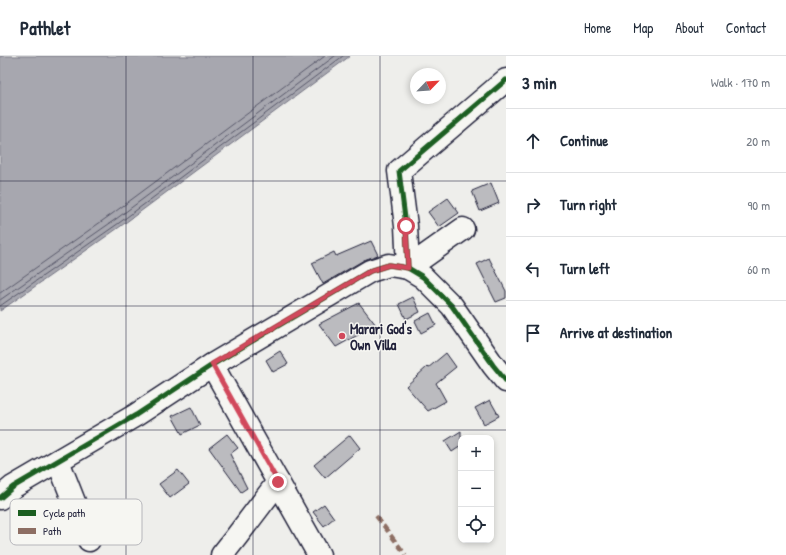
<!DOCTYPE html>
<meta charset="utf-8">
<style>
body{margin:0;font-family:"Patrick Hand",sans-serif;background:#f2f2f3;color:#1f2937}
.controls{position:absolute;right:12px;bottom:12px;display:grid;overflow:hidden;border-radius:8px;box-shadow:0 2px 6px #0003}
.controls button{width:36px;height:36px;display:grid;place-items:center;padding:0;border:0;border-bottom:1px solid #e0e1e3;background:#fff;color:#1f2937;font:20px sans-serif}
.compass{position:absolute;left:410px;top:12px;width:36px;height:36px;border-radius:50%;background:#fff;box-shadow:0 2px 6px #0003;rotate:65deg}
.stop{position:absolute;width:12px;height:12px;margin:-9px;border:3px solid #d1495b;border-radius:50%;background:#fff}
.stop.end{background:#d1495b;border-color:#fff;box-shadow:0 1px 4px #0008}
.list{margin:0;padding:0;list-style:none}
h2{display:flex;justify-content:space-between;align-items:center;height:52px;margin:0;padding:0 16px;font-size:17px}
h2 small{font-size:13px;font-weight:400;color:#747a83}
.list li{display:grid;grid-template-columns:26px 1fr auto;gap:12px;align-items:center;box-sizing:border-box;height:64px;padding:0 16px;border-top:1px solid #e0e1e3}
.list b{display:block;font-size:15px;white-space:nowrap}
.list em{font-size:13px;font-style:normal;color:#747a83}
.icon{flex:none;width:22px;height:22px;fill:none;stroke:currentColor;stroke-width:2;stroke-linecap:round;stroke-linejoin:round}
.map{position:relative;flex:none;width:506px;height:499px;overflow:hidden}
header{display:flex;align-items:center;gap:24px;box-sizing:border-box;height:56px;padding:0 20px;background:#fff;border-bottom:1px solid #e0e1e3}
header strong{font-size:19px}
nav{display:flex;gap:22px;margin-inline-start:auto;font-size:14px}
main{display:flex}
aside{flex:1;background:#fff}
.map>svg:first-child{display:block}
</style>
<header>
<strong>Pathlet</strong>
<nav><a>Home</a><a>Map</a><a>About</a><a>Contact</a></nav>
</header>
<main>
<div class="map">
<svg width="506" height="499" viewBox="0 0 506 499">
<rect width="100%" height="100%" fill="#eeeeeb"/>
<filter id="ink" filterUnits="userSpaceOnUse"><feTurbulence type="fractalNoise" baseFrequency=".025" numOctaves="2"/><feDisplacementMap in="SourceGraphic" scale="8" xChannelSelector="R" yChannelSelector="G"/><feConvolveMatrix kernelMatrix="1 2 1 2 8 2 1 2 1" color-interpolation-filters="sRGB"/></filter>
<g filter="url(#ink)">
<path fill="#a7a7af" stroke="#727281" d="M0,0h350l-229,170 -121,85z"/>
<g fill="none" stroke-linecap="round" stroke-linejoin="round">
<g stroke="#575769" stroke-width="1">
<path d="M0,237l112,-79 213,-158"/>
<path d="M0,244l116,-81 219,-163"/>
<path d="M0,250l119,-83 224,-167"/>
</g>
</g>
<g fill="#bbbbbf" stroke="#22223b">
<path d="M491,127l8,20 -19,8 -8,-20z"/>
<path d="M448,142l11,15 -20,14 -11,-15z"/>
<path d="M371,185l7,14 -14,5 -41,24 -11,-21 22,-11 2,4z"/>
<path d="M489,202l17,33v7l-10,4 -19,-38z"/>
<path d="M413,241l7,15 -14,7 -7,-15z"/>
<path d="M359,247l17,22 -40,22 -17,-23z"/>
<path d="M430,257l6,12 -15,8 -6,-12z"/>
<path d="M280,295l8,13 -15,8 -7,-12z"/>
<path d="M446,297l10,14 -20,16 10,18 -18,10 -22,-25 21,-19 1,1z"/>
<path d="M490,344l9,16 -15,8 -9,-16z"/>
<path d="M191,351l9,18 -18,9 -10,-18z"/>
<path d="M461,375v15l-9,6 -7,-11z"/>
<path d="M227,378l11,14 -8,6 17,34 -6,4 -32,-44z"/>
<path d="M350,379l10,13 -35,30 -11,-13z"/>
<path d="M178,414l11,14 -19,14 -11,-14z"/>
<path d="M324,448l10,14 -10,8 -11,-14z"/>
</g>
<g fill="none" stroke-linecap="round" stroke-linejoin="round">
<defs>
<g id="minor">
<path d="M408,212l-2,-42 -7,-55 107,-91"/>
<path d="M408,212l55,-39"/>
<path d="M212,309l107,190"/>
<path d="M58,405l31,79"/>
<path d="M0,442l13,-11 123,-72 76,-50 158,-94 19,-6 19,3 15,9 29,29 41,59 13,16"/>
<path d="M222,499l15,-19 41,-54"/>
</g>
</defs>
<use href="#minor" stroke="#22223b" stroke-width="25"/>
<use href="#minor" stroke="#f6f6f2" stroke-width="22"/>
<path stroke="#8d6e63" stroke-width="4" stroke-dasharray="8 4" stroke-linecap="butt" d="M376,460l30,39"/>
<defs>
<g id="cycleway">
<path d="M408,212l-2,-42 -7,-55 107,-91"/>
<path d="M0,442l13,-11 123,-72 76,-50 158,-94 19,-6 19,3 15,9 29,29 41,59 13,16"/>
</g>
</defs>
<use href="#cycleway" stroke="#f6f6f2" stroke-width="8"/>
<use href="#cycleway" stroke="#1b5e20" stroke-width="5"/>
</g>
</g>
<g fill="none" stroke-linecap="round" stroke-linejoin="round" filter="url(#ink)">
<path stroke="#d1495b" stroke-width="5" d="M278,426l-66,-118 158,-93 19,-6 19,3 -2,-42"/>
</g>
<path fill="none" stroke="#22223b" stroke-width="1" stroke-opacity="0.55" d="M126,0v499M253,0v499M380,0v499M0,125h506M0,250h506M0,374h506"/>
<circle fill="#d1495b" stroke="#f6f6f2" stroke-width="1.5" cx="342" cy="280" r="4"/>
<g text-anchor="middle" dominant-baseline="central" stroke-width="3" stroke-linejoin="round" paint-order="stroke">
<g font-size="14" font-weight="bold" fill="#22223b" stroke="#f6f6f2" text-anchor="start">
<text x="350" y="272">Marari God's<tspan x="350" dy="16">Own Villa</tspan></text>
</g>
</g>
<rect x="10" y="443" width="132" height="46" rx="6" fill="#f6f6f2" stroke="#b6b6bb" stroke-width="1"/>
<rect x="18" y="454" width="18" height="6" fill="#1b5e20"/>
<rect x="18" y="472" width="18" height="6" fill="#8d6e63"/>
<g font-size="11" fill="#22223b">
<text x="43" y="461">Cycle path</text>
<text x="43" y="479">Path</text>
</g>
</svg>
<div class="controls">
<button>+</button>
<button>−</button>
<button><svg class="icon" aria-label="locate" viewBox="0 0 24 24"><circle cx="12" cy="12" r="6"/><path d="M12 2v4M12 18v4M2 12h4M18 12h4"/></svg></button>
</div>
<svg class="compass" viewBox="-18 -18 36 36"><path d="M0-13l5 13h-10z" fill="#e53935"/><path d="M0 13l5-13h-10z" fill="#747a83"/></svg>
<div class="stop" style="left:406px;top:170px"></div>
<div class="stop end" style="left:278px;top:426px"></div>
</div>
<aside>
<h2>3 min<small>Walk · 170 m</small></h2>
<ul class="list">
<li><svg class="icon" aria-label="ahead" viewBox="0 0 24 24"><path d="M12 20V5M6 11l6-6 6 6"/></svg><div><b>Continue</b></div><em>20 m</em></li>
<li><svg class="icon" aria-label="right" viewBox="0 0 24 24"><path d="M7 20v-9h11M14 6l5 5-5 5"/></svg><div><b>Turn right</b></div><em>90 m</em></li>
<li><svg class="icon" aria-label="left" viewBox="0 0 24 24"><path d="M17 20v-9H6M10 6l-5 5 5 5"/></svg><div><b>Turn left</b></div><em>60 m</em></li>
<li><svg class="icon" aria-label="arrive" viewBox="0 0 24 24"><path d="M6 21V4h12l-3 4 3 4H6"/></svg><div><b>Arrive at destination</b></div></li>
</ul>
</aside>
</main>
